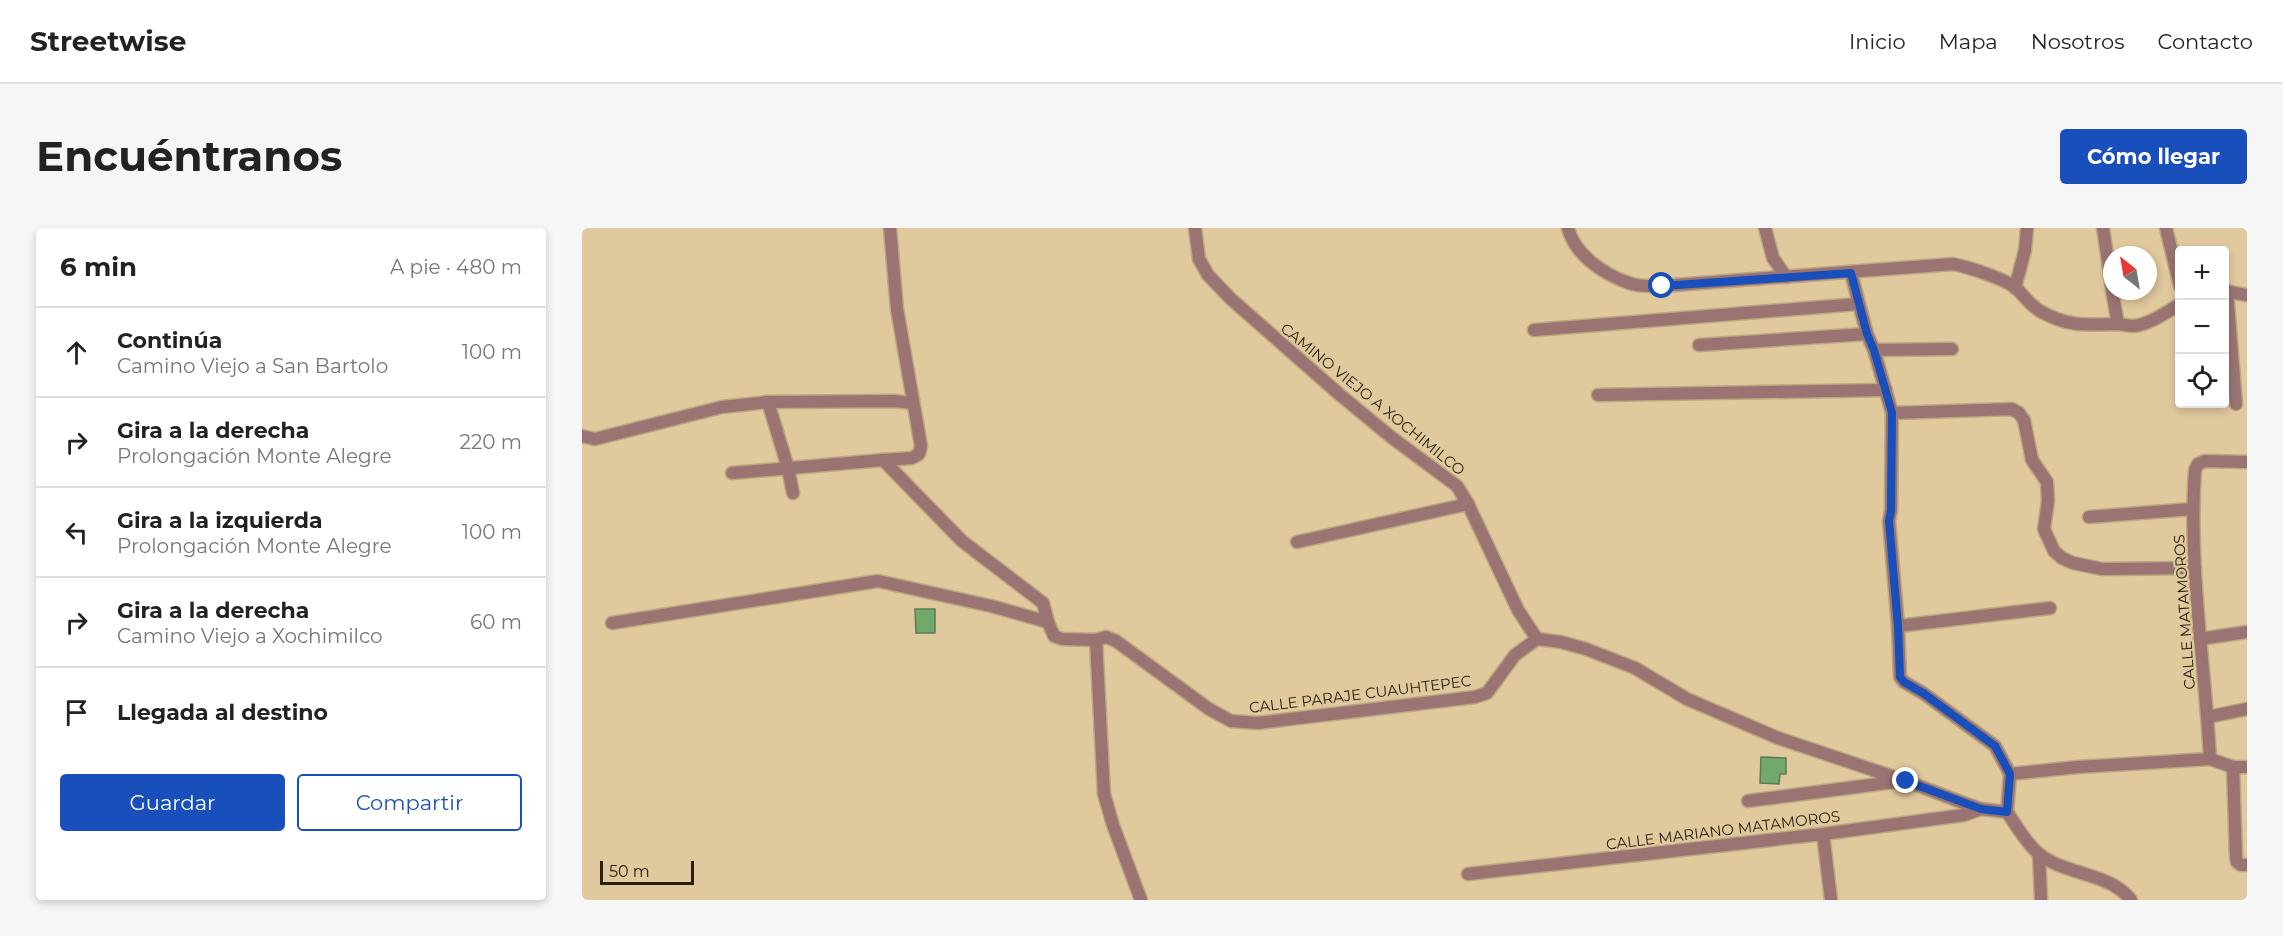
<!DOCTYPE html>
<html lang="es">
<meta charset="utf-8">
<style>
body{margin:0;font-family:Montserrat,sans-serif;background:#f6f6f6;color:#222}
.controls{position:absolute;right:18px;top:18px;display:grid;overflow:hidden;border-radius:6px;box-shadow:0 3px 9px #0003}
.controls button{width:54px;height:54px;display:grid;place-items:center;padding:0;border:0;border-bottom:2px solid #e0e0e0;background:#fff;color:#222;font:30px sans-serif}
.compass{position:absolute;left:1521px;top:18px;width:54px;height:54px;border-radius:50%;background:#fff;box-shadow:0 3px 9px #0003;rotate:329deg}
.scale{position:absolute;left:18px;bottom:15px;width:94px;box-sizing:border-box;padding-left:6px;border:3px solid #29200f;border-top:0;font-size:16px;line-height:21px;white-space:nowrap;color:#29200f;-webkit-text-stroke:4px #e1c99e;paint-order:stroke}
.stop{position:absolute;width:18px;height:18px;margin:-14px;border:4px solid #184fbb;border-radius:50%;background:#fff}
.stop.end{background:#184fbb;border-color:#fff;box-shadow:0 2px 6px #0008}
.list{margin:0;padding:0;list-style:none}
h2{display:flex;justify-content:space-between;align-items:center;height:78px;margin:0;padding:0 24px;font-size:26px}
h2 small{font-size:20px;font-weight:400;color:#767676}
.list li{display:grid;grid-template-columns:39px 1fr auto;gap:18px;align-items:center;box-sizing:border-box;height:90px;padding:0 24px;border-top:2px solid #e0e0e0}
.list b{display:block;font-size:22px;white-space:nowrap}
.list p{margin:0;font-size:20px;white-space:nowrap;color:#767676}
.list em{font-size:20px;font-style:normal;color:#767676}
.actions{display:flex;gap:12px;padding:18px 24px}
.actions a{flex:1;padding:14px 0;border:2px solid #184fbb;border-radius:6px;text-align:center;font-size:21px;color:#184fbb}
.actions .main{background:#184fbb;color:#fff}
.icon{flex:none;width:33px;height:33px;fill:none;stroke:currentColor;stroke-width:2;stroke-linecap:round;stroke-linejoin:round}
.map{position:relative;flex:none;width:1665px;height:672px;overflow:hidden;border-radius:6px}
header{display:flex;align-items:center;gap:36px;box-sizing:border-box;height:84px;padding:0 30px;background:#fff;border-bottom:2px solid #e0e0e0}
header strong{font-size:28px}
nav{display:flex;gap:33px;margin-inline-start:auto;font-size:21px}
.intro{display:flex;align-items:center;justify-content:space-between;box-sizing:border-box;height:144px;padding:0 36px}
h1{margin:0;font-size:42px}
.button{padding:15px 27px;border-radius:6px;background:#184fbb;color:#fff;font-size:21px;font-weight:700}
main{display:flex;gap:36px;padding:0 36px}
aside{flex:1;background:#fff;border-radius:6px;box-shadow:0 3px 9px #0003}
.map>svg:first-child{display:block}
</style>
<header>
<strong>Streetwise</strong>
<nav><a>Inicio</a><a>Mapa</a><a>Nosotros</a><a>Contacto</a></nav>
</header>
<div class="intro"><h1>Encuéntranos</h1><a class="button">Cómo llegar</a></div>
<main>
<aside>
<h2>6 min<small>A pie · 480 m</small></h2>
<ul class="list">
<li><svg class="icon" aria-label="ahead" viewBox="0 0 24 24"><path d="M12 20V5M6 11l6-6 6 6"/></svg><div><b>Continúa</b><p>Camino Viejo a San Bartolo</p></div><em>100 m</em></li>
<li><svg class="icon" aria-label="right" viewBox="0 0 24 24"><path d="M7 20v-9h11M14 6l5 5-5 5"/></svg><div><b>Gira a la derecha</b><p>Prolongación Monte Alegre</p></div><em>220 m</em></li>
<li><svg class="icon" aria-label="left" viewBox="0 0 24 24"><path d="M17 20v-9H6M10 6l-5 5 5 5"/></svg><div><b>Gira a la izquierda</b><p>Prolongación Monte Alegre</p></div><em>100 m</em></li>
<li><svg class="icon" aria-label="right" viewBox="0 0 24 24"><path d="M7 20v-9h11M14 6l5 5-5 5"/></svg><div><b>Gira a la derecha</b><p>Camino Viejo a Xochimilco</p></div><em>60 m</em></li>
<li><svg class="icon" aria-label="arrive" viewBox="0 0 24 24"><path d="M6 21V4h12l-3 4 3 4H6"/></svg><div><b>Llegada al destino</b></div></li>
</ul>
<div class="actions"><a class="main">Guardar</a><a>Compartir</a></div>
</aside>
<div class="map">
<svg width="1665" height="672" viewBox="0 0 1665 672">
<rect width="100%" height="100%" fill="#e1c99e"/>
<g fill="#71a96a" stroke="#5c7b59" stroke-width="1.5">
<path d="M333,381h20v24h-19z"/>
<path d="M1179,529l25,1v16h-6l-1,10 -19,-1z"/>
</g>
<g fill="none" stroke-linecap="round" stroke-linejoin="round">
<defs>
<g id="minor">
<path d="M613,0l4,31 9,16 23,24 108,95 52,43 66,49 11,18 50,106 19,29 24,3 25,7 49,19 52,31 91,39 128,43 55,21 20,7 26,3"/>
<path d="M986,0c7,27 35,46 61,55 9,4 23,3 33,3l291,-22c15,3 53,15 64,25 8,8 13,16 23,22 28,16 46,14 76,13 6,0 12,2 18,2 16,-2 33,-14 46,-22"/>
<path d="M1183,0l8,30 13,19"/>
<path d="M1521,0l9,61"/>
<path d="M1584,0l14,58"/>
<path d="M1269,45l16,61 7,16 18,63 -1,97 -2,11 9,105 2,51 4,5 19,11 72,53 15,28 -3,38"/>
<path d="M1433,60l10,-38 2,-22"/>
<path d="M1530,63l6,33"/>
<path d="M1642,63l23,4"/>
<path d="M1645,63l9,113"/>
<path d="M952,102l324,-26"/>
<path d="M1117,117l168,-11"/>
<path d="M1292,122l78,-1"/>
<path d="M1016,167l288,-5"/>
<path d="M186,174l20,66 5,25"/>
<path d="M1310,185l120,-4 7,4 5,7 8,40 15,22 1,19 -4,28 10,22 8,7 11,5 29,6 93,-1"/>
<path d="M0,208l13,3 127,-32 46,-5 126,-1 19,2"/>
<path d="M150,245l151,-13"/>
<path d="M1507,289l103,-8"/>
<path d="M715,314l171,-38"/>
<path d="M466,394l6,14 8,3 34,1"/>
<path d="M30,395l266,-42 113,25 57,16 -5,-19 -81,-62 -79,-81 29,-2 7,-4 2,-8 -24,-137 -7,-81"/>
<path d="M1316,398l152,-18"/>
<path d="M1618,411l47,-7"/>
<path d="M1626,489l39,-8"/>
<path d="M1628,531c-5,-96 -22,-193 -15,-289l3,-6 7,-3 42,1"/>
<path d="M1651,539l3,90 1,5 4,3h6"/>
<path d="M1428,546l68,-7 132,-8 23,8h14"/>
<path d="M1166,573l154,-20"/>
<path d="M1425,584c9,13 19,31 31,41 27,23 70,18 93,47"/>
<path d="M1241,606l8,66"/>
<path d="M1457,626l2,46"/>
<path d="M886,646l355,-40 141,-19 17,-6"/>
<path d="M559,672l-28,-75 -9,-31 -8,-154 10,-3 10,4 93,68 22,12 27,2 217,-26 12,-4 28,-38 22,-16"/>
</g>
</defs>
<use href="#minor" stroke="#bca781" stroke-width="15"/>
<use href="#minor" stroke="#997472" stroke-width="12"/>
</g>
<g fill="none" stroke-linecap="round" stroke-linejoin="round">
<path stroke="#184fbb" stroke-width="8" d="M1080,58l189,-13 16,61 7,16 18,63 -1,97 -2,11 9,105 2,51 4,5 19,11 72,53 15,28 -3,38 -26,-3 -75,-28"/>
</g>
<g text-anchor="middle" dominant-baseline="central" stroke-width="4.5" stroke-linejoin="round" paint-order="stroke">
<g font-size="15" fill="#29200f" stroke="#e1c99e">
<text transform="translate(791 171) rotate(39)">CAMINO VIEJO A XOCHIMILCO</text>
<text transform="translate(1602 384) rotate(-94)">CALLE MATAMOROS</text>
<text transform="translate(778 466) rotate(-7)">CALLE PARAJE CUAUHTEPEC</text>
<text transform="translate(1141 602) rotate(-7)">CALLE MARIANO MATAMOROS</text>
</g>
</g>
</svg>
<div class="controls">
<button>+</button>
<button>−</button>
<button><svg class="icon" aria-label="locate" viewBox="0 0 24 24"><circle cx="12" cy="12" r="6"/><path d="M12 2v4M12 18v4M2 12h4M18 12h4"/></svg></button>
</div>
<svg class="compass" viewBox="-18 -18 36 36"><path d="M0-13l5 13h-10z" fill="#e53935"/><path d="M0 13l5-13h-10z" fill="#767676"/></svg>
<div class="scale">50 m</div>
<div class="stop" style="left:1080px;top:58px"></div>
<div class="stop end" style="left:1324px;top:553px"></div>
</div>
</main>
